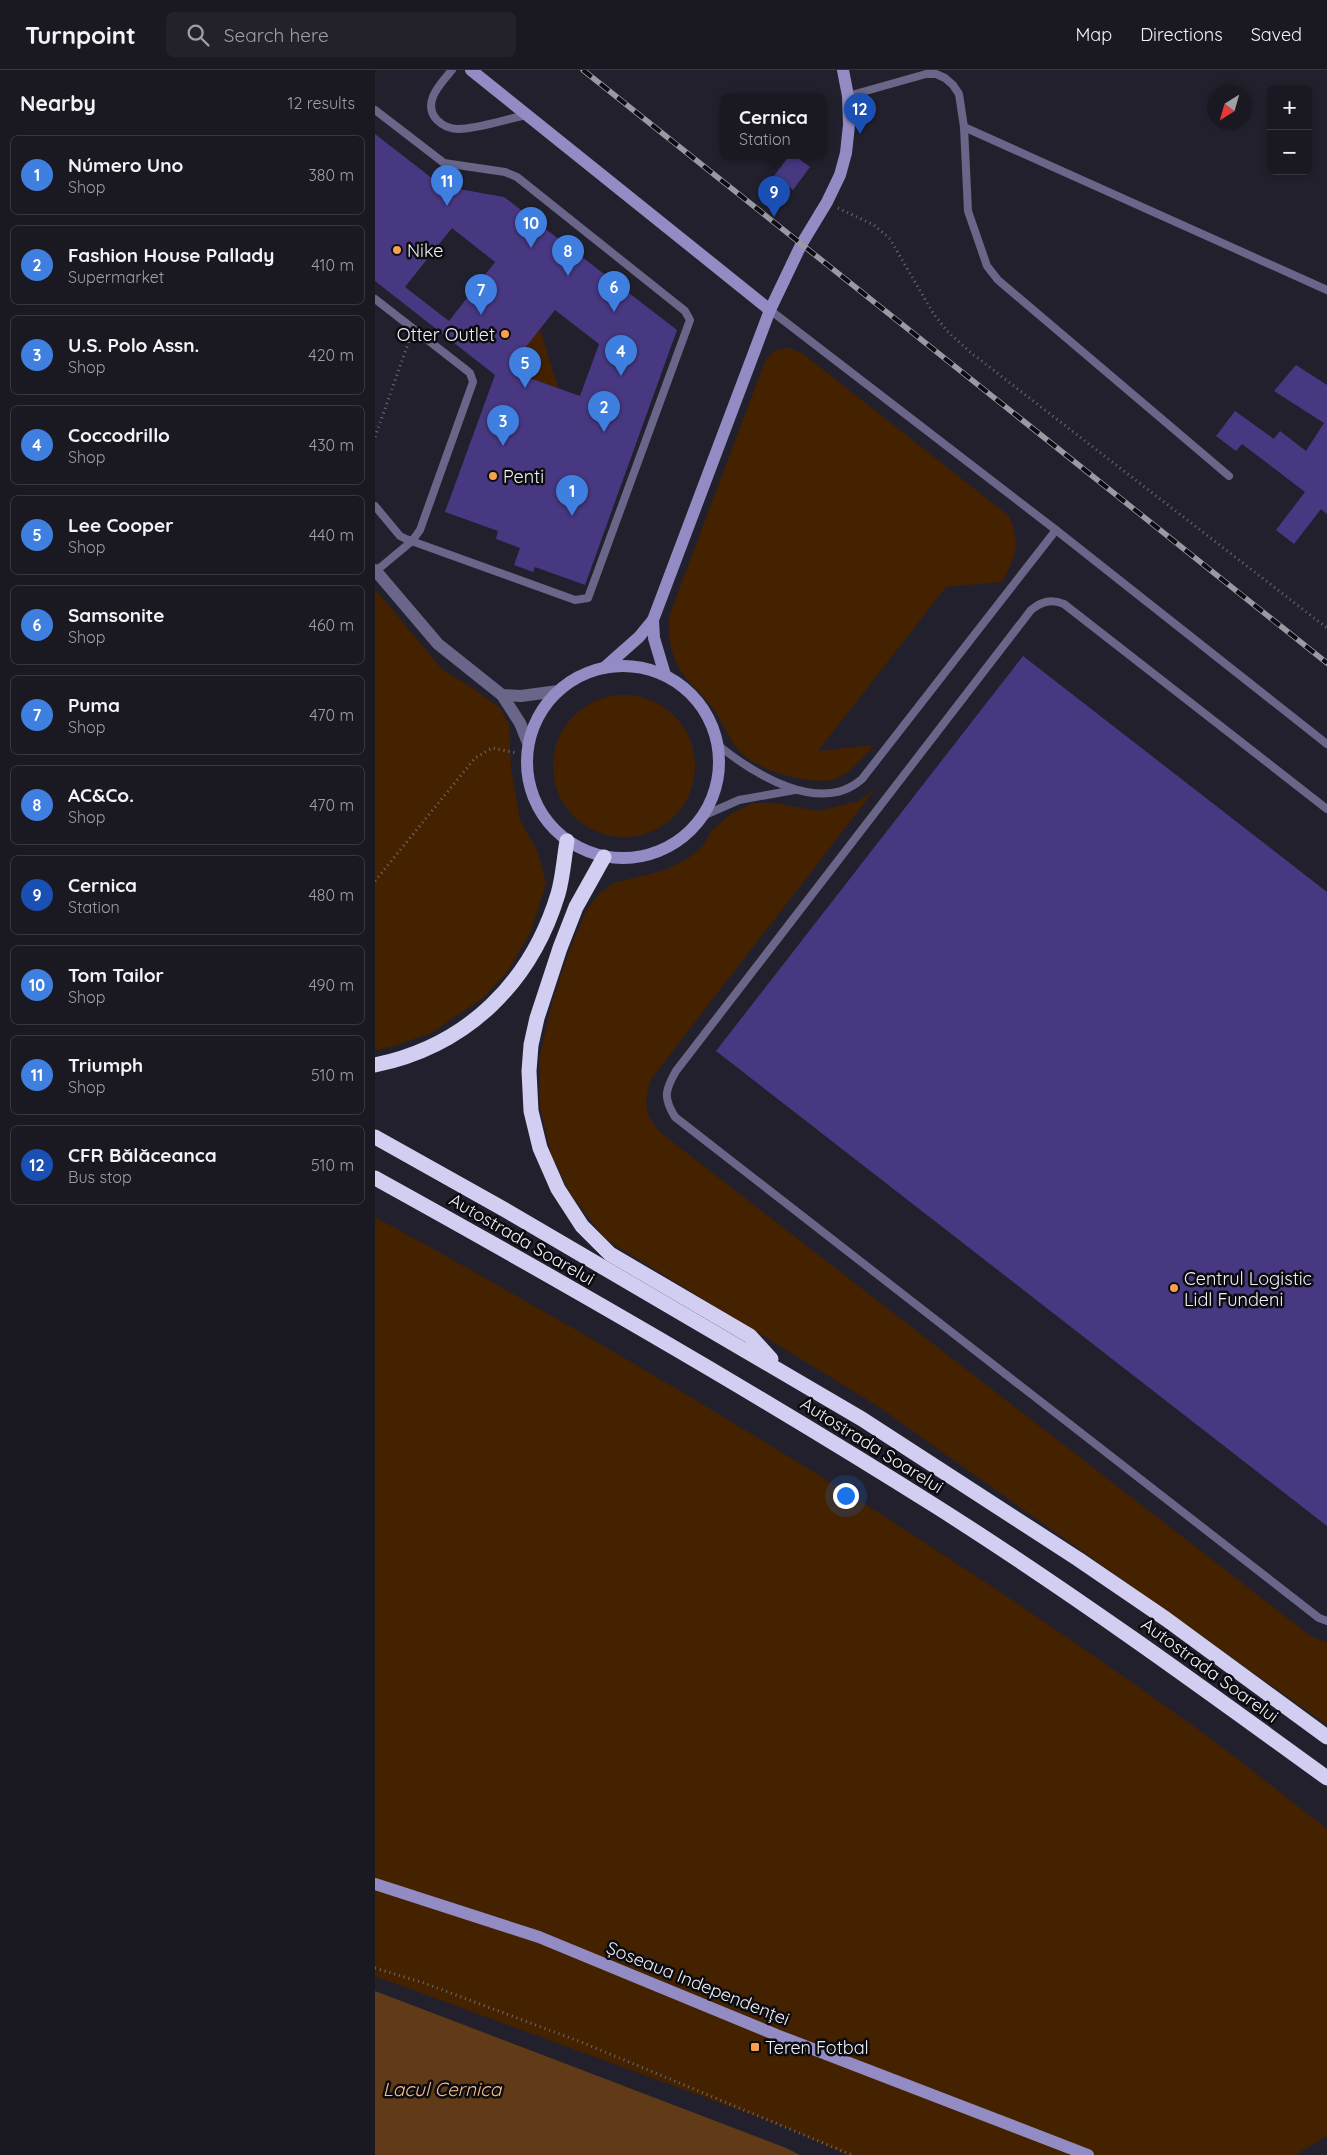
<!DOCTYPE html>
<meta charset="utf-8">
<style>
body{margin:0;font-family:Quicksand,sans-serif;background:#23212a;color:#f1f3f6}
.controls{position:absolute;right:15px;top:15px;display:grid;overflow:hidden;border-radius:8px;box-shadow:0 2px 8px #0003}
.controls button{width:45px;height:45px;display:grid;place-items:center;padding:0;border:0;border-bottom:1px solid #38373f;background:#1a1821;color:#f1f3f6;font:25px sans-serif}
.compass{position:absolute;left:832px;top:15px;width:45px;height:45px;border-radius:50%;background:#1a1821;box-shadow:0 2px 8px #0003;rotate:217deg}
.you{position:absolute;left:470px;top:1425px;width:18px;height:18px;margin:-12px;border:4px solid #fff;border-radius:50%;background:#1a73e8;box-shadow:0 0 0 8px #1a73e833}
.badge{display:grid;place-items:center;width:32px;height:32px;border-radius:50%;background:#ea580c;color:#fff;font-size:16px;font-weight:700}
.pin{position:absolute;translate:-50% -41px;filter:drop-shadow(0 1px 2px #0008)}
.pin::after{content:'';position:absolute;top:26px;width:18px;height:15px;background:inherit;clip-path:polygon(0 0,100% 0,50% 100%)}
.popup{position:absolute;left:346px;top:24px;width:105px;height:65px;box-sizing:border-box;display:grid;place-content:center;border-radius:8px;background:#1a1821;filter:drop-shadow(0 1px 4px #0005);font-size:16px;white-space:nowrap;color:#9fa0a5}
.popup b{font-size:19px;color:#f1f3f6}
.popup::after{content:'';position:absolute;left:50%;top:100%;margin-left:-10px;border:10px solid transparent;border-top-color:#1a1821}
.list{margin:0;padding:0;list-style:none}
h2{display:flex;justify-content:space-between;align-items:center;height:65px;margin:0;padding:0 20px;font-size:21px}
h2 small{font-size:16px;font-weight:400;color:#9fa0a5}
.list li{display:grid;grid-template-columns:32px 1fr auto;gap:15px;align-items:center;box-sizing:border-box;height:80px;margin:0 10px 10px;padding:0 10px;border:1px solid #38373f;border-radius:8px}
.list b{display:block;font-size:19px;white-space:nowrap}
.list p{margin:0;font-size:16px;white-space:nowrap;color:#9fa0a5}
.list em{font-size:16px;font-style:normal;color:#9fa0a5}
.icon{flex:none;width:28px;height:28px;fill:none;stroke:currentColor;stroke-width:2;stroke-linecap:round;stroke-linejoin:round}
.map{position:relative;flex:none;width:952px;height:2085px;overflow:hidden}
header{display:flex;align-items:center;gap:30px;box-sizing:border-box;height:70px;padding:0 25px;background:#1a1821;border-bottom:1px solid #38373f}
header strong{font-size:24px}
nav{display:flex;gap:28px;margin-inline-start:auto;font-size:18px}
.search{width:350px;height:45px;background:#23212a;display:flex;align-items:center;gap:12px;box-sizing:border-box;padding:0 18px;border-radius:8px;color:#9fa0a5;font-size:19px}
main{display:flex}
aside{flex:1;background:#1a1821}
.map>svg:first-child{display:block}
</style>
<header>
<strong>Turnpoint</strong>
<div class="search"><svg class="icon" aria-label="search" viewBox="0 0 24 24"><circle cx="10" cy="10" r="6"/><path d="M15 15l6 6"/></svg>Search here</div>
<nav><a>Map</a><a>Directions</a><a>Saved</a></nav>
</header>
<main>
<aside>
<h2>Nearby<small>12 results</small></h2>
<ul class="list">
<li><span class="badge" style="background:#3f7fe0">1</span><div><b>Número Uno</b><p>Shop</p></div><em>380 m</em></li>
<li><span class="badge" style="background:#3f7fe0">2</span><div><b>Fashion House Pallady</b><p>Supermarket</p></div><em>410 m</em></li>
<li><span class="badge" style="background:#3f7fe0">3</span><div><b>U.S. Polo Assn.</b><p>Shop</p></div><em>420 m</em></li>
<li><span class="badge" style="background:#3f7fe0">4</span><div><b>Coccodrillo</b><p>Shop</p></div><em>430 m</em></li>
<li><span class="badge" style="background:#3f7fe0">5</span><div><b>Lee Cooper</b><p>Shop</p></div><em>440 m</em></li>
<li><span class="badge" style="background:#3f7fe0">6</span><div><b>Samsonite</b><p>Shop</p></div><em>460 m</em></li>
<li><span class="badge" style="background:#3f7fe0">7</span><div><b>Puma</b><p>Shop</p></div><em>470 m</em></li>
<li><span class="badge" style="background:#3f7fe0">8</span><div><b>AC&amp;Co.</b><p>Shop</p></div><em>470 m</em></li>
<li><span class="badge" style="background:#1a4fb4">9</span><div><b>Cernica</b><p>Station</p></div><em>480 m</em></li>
<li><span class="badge" style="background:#3f7fe0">10</span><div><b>Tom Tailor</b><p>Shop</p></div><em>490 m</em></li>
<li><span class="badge" style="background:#3f7fe0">11</span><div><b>Triumph</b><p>Shop</p></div><em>510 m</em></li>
<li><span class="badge" style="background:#1a4fb4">12</span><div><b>CFR Bălăceanca</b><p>Bus stop</p></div><em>510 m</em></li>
</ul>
</aside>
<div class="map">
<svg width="952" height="2085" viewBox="0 0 952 2085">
<rect width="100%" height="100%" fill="#22202c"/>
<g fill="#420">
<path d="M165,258l18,60 -31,-11 -6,-24z"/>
<path d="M414,278l13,5 207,163c12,28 7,40 -7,66l-56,5 -128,164 56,-6c-11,12 -20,25 -36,33 -21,10 -81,-8 -97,-25 -13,-14 -16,-26 -26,-42 -8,-13 -21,-22 -30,-34 -14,-19 -17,-38 -16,-61l97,-257 10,-9z"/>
<path d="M0,519l67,80 29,18 29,21 9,17 2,44 9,51 17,30 9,33 -15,48 -23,40 -25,27 -52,35 -37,13 -19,4z"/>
<circle cx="249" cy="696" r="71"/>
<path d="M501,718l-225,291c-7,23 -8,35 10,54l651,504 15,5v83l-451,-320 -271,-166 -35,-46 -19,-39 -11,-48 -1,-46 13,-57 18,-54 17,-40 14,-17 13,-9 51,-13 22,-11 16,-13 9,-16 19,-16 21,-11h21l45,8 41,-10z"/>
<path d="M0,1147c278,152 550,316 807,501 50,35 97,74 145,111v307l-32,19h-448l-62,-28 -410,-151z"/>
</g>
<path fill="#613b18" d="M0,1921l411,157 14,7h-425z"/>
<g fill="#483882" fill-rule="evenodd">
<path d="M0,64l67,52 62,11 173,133 -92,255 -50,-18 -2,5 -19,-7 6,-17 -24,-9 2,-8 -53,-19 50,-137 -120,-94zM77,158l43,34 -46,59 -44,-34zM180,240l44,34 -19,52 -53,-19 -6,-24z"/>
<path d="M414,86h6l15,11 -17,23 -19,-14z"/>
<path d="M921,295l31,20v129l-6,-5 -27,35 -18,-14 29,-38 -63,-48 -6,7 -20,-15 19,-25 39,28 6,-8 26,20 18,-28 -50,-32z"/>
<path d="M648,586l304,236v634l-611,-475z"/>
</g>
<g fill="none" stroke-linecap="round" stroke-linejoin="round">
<g stroke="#6c6b75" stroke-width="3" stroke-dasharray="1 4" stroke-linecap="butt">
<path d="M463,138l36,17 16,14 43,74 14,18 23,21 357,276"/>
<path d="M0,367l34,-96"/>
<path d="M0,811l100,-123 17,-10 25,5"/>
<path d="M0,1898l49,15 157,59 271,113"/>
</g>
<g stroke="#6a6689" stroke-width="8">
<path d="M77,0c-11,13 -31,33 -15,50 6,6 13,9 21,9 20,0 48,-10 69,-14"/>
<path d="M473,26l78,-22h10l9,4 8,7 6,9 5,33 4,84 19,55 11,14 231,196"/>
<path d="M0,40l69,53 61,9 12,5 168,134 5,9 -102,278 -13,2 -169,-61 -6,-3 -25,-30"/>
<path d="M589,57l363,163"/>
<path d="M0,229l90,70 5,4 3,9 -53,148 -8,11 -36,30"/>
<path d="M395,240l286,220 271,214"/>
<path d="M343,675c36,29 102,71 144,34l194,-249"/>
<path d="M952,739l-263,-205c-13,-5 -22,-3 -33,6l-355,461c-11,19 -13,27 -1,46l644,501 8,3"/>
<path d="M330,745l34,-15 56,-10"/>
</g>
<g stroke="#6a6689" stroke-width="12">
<path d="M0,500l63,74 64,51 18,28 8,20"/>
<path d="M127,625l19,1 37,-5"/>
</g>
<g stroke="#938cc4" stroke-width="12">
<path d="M96,0l299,240"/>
<path d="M278,550l1,18 11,37"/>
<circle cx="248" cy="692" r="96"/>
<path d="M229,598l35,-31 14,-17 117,-310 31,-65 26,-43 13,-27 6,-22 3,-28 -1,-29 -5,-26"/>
<path d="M0,1814l164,53 240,99 309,119"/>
</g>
<g stroke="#d1cef1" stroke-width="15">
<path d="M229,787l-28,50 -16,41 -23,70 -6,27 -2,26 2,40 9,37 18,41 24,37 28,28 140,82 21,23"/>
<path d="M0,995c92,-19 156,-82 183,-171 5,-17 6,-36 9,-53"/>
<path d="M0,1067l132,74 355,208 216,140 88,60 161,118"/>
<path d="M0,1108c190,105 378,213 562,329 134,85 262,178 390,271"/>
</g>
<defs>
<path id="rail" d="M208,0l744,593"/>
</defs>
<use href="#rail" stroke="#9a9aa3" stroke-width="5.5"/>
<use href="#rail" stroke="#0b0b10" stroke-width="4" stroke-dasharray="11" stroke-linecap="butt"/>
</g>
<g fill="#f9a04c" stroke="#0b0b10" stroke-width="2">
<circle cx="22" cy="180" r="5"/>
<circle cx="130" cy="264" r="5"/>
<circle cx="118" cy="406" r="5"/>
<circle cx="799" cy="1218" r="5"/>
<rect x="375" y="1972" width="10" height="10" rx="2.5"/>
</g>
<g text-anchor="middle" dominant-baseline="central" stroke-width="5" stroke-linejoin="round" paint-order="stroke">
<g font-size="18" fill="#f0f0f8" stroke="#0b0b10" text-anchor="start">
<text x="32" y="180">Nike</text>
<text x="120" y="264" text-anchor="end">Otter Outlet</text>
<text x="128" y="406">Penti</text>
<text x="809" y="1208">Centrul Logistic<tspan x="809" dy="21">Lidl Fundeni</tspan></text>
<text x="390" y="1977">Teren Fotbal</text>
</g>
<g font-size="18" fill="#f0f0f8" stroke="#0b0b10">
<text transform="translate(147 1169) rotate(30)">Autostrada Soarelui</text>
<text transform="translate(497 1375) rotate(32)">Autostrada Soarelui</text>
<text transform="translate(835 1600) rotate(36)">Autostrada Soarelui</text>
<text transform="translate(323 1913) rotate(22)">Șoseaua Independenței</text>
</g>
<g font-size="19" font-style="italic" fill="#f6be8e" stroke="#0b0b10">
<text x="67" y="2019">Lacul Cernica</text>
</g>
</g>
</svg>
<div class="controls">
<button>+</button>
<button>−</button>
</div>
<svg class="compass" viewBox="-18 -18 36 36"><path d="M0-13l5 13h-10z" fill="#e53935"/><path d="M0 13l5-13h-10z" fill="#9fa0a5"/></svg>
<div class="you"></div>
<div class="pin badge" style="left:197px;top:446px;background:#3f7fe0">1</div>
<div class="pin badge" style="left:229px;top:362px;background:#3f7fe0">2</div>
<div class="pin badge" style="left:128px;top:376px;background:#3f7fe0">3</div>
<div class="pin badge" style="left:246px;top:306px;background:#3f7fe0">4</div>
<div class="pin badge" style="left:150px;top:318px;background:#3f7fe0">5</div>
<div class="pin badge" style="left:239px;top:242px;background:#3f7fe0">6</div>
<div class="pin badge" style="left:106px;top:245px;background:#3f7fe0">7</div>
<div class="pin badge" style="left:193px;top:206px;background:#3f7fe0">8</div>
<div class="pin badge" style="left:399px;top:147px;background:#1a4fb4">9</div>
<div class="popup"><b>Cernica</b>Station</div>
<div class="pin badge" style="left:156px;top:178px;background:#3f7fe0">10</div>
<div class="pin badge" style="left:72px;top:136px;background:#3f7fe0">11</div>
<div class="pin badge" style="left:485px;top:64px;background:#1a4fb4">12</div>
</div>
</main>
